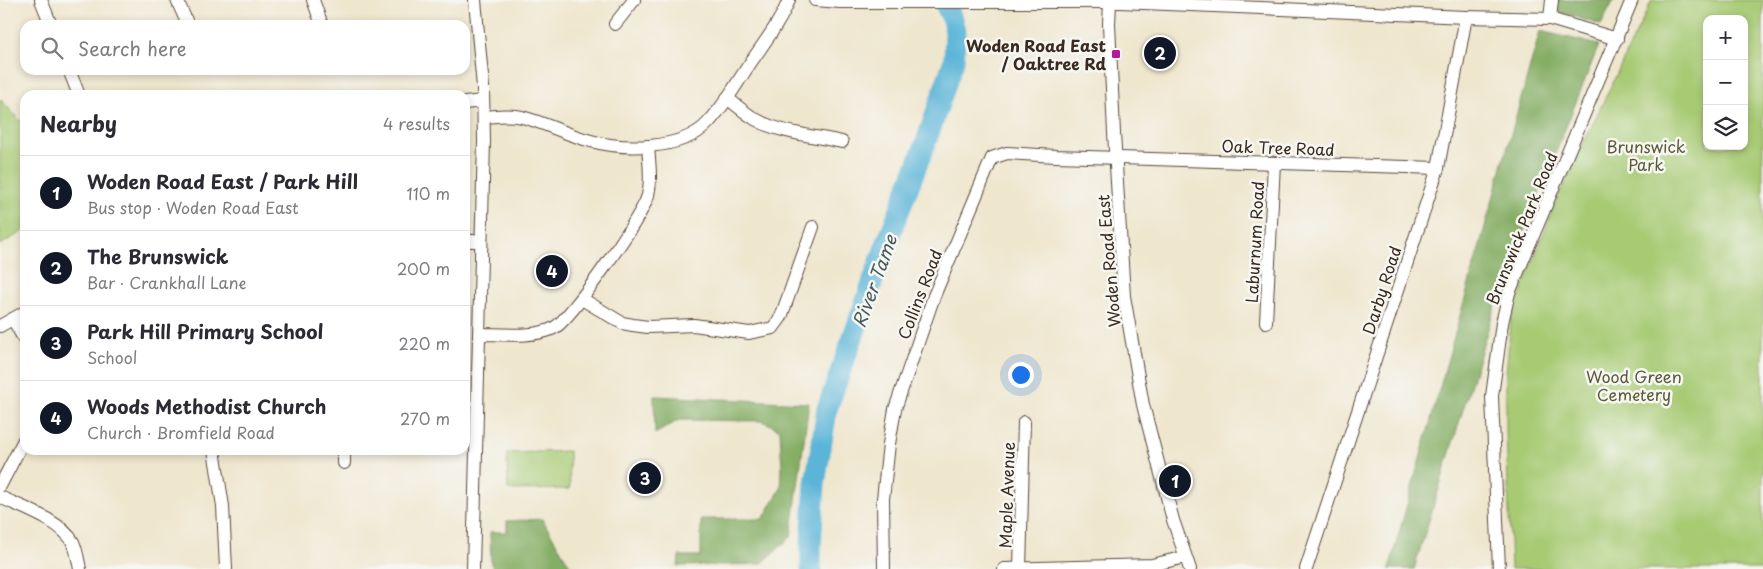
<!DOCTYPE html>
<meta charset="utf-8">
<style>
body{margin:0;font-family:"Playpen Sans",sans-serif;background:#f7f7f7;color:#2b2b33}
.controls{position:absolute;right:15px;top:15px;display:grid;overflow:hidden;border-radius:10px;box-shadow:0 2px 8px #0003}
.controls button{width:45px;height:45px;display:grid;place-items:center;padding:0;border:0;border-bottom:1px solid #e1e1e2;background:#fff;color:#2b2b33;font:25px sans-serif}
.you{position:absolute;left:1020px;top:374px;width:18px;height:18px;margin:-12px;border:4px solid #fff;border-radius:50%;background:#1a73e8;box-shadow:0 0 0 8px #1a73e833}
.badge{display:grid;place-items:center;width:32px;height:32px;border-radius:50%;background:#111827;color:#fff;font-size:16px;font-weight:700}
.pin{position:absolute;translate:-50% -50%;border:2px solid #fff;box-shadow:0 1px 5px #0006}
.list{margin:0;padding:0;list-style:none}
h2{display:flex;justify-content:space-between;align-items:center;height:65px;margin:0;padding:0 20px;font-size:21px}
h2 small{font-size:16px;font-weight:400;color:#7c7c81}
.list li{display:grid;grid-template-columns:32px 1fr auto;gap:15px;align-items:center;box-sizing:border-box;height:75px;padding:0 20px;border-top:1px solid #e1e1e2}
.list b{display:block;font-size:19px;white-space:nowrap}
.list p{margin:0;font-size:16px;white-space:nowrap;color:#7c7c81}
.list em{font-size:16px;font-style:normal;color:#7c7c81}
.icon{flex:none;width:28px;height:28px;fill:none;stroke:currentColor;stroke-width:2;stroke-linecap:round;stroke-linejoin:round}
.map{position:relative;flex:none;width:1763px;height:569px;overflow:hidden}
.search{position:absolute;background:#fff;box-shadow:0 2px 8px #0003;left:20px;top:20px;width:450px;height:55px;display:flex;align-items:center;gap:12px;box-sizing:border-box;padding:0 18px;border-radius:15px;color:#7c7c81;font-size:19px}
.panel{position:absolute;background:#fff;box-shadow:0 2px 8px #0003;left:20px;top:90px;width:450px;height:365px;border-radius:15px}
.map>svg:first-child{display:block}
</style>
<div class="map">
<svg width="1763" height="569" viewBox="0 0 1763 569">
<rect width="100%" height="100%" fill="#f6f6f2"/>
<filter id="ink" filterUnits="userSpaceOnUse"><feTurbulence type="fractalNoise" baseFrequency=".02" numOctaves="2"/><feDisplacementMap in="SourceGraphic" scale="10" xChannelSelector="R" yChannelSelector="G"/><feConvolveMatrix kernelMatrix="1 2 1 2 8 2 1 2 1" color-interpolation-filters="sRGB"/></filter>
<filter id="wash" filterUnits="userSpaceOnUse"><feTurbulence type="fractalNoise" baseFrequency=".0096" numOctaves="4" result="noise"/><feDisplacementMap in="SourceGraphic" scale="20" xChannelSelector="R" yChannelSelector="G"/><feGaussianBlur stdDeviation="1.12" result="paint"/><feColorMatrix in="noise" values="0 0 0 0 0 0 0 0 0 0 0 0 0 0 0 0 0 1.4 0 .05"/><feComposite in="paint" operator="in"/></filter>
<g filter="url(#wash)">
<rect width="100%" height="100%" fill="#efe6ce"/>
<g fill="#a7ca73" stroke="#717a48" fill-rule="evenodd">
<path d="M1652,0h111v569h-252l-5,-139v-57l5,-54 45,-118zM1707,19h37v127h-37z"/>
<path d="M0,99l25,27v104l-25,15z"/>
<path d="M569,451l1,38 -62,1 -1,-37z"/>
</g>
<g fill="#85ae65" stroke="#606c42">
<path d="M1558,0h56l-13,25 -45,-14z"/>
<path d="M1540,31l59,14 -100,248 -85,276h-25z"/>
<path d="M654,396l155,7 -18,134 -30,27 -83,2 1,-10h22v-37h62l18,-31 1,-18 -2,-40 -17,-9 -84,-1 -24,14z"/>
<path d="M542,519l30,50h-78l-3,-5 -1,-32h17v-11z"/>
</g>
<g fill="none" stroke-linecap="round" stroke-linejoin="round">
<path stroke="#5bb5d8" stroke-width="21" d="M811,569v-24l4,-61 12,-75 57,-159 42,-108 28,-82 1,-30 -4,-14 -8,-16"/>
</g>
</g>
<g filter="url(#ink)">
<g fill="none" stroke-linecap="round" stroke-linejoin="round">
<defs>
<g id="minor">
<path d="M41,0l10,25"/>
<path d="M177,0l11,25"/>
<path d="M313,0l9,25"/>
<path d="M815,0l25,2h280l346,15 84,2 67,20"/>
<path d="M1110,2l-1,22 5,109 10,163 19,109 30,115 17,49"/>
<path d="M1550,19l2,-19"/>
<path d="M615,24l19,-24"/>
<path d="M69,70l10,25"/>
<path d="M727,98c9,7 18,15 28,21 24,14 60,17 87,23"/>
<path d="M465,103l18,-2"/>
<path d="M484,117c13,-1 26,-3 38,0 24,6 45,18 69,24 33,9 91,9 116,-17 17,-17 29,-40 42,-59 14,-21 31,-42 40,-65"/>
<path d="M465,241h15"/>
<path d="M582,299l40,24 11,2 15,2 46,-2 55,8 24,-5 8,-11 32,-90"/>
<path d="M13,319l12,22"/>
<path d="M1266,322l8,-159"/>
<path d="M0,326l25,-14"/>
<path d="M479,334c22,0 55,4 75,-6 16,-8 90,-114 94,-133 4,-16 1,-33 0,-49"/>
<path d="M214,450l9,56 3,63"/>
<path d="M344,463v-13"/>
<path d="M0,486l25,-48"/>
<path d="M0,497c23,11 60,23 73,45 4,9 5,18 7,27"/>
<path d="M1020,568l4,-146"/>
<path d="M473,569l11,-428 -1,-54 -8,-87"/>
<path d="M884,569l-1,-70 6,-55 6,-35 39,-113 58,-138 15,-5 49,3 382,12"/>
<path d="M1004,569l148,-4 33,-8"/>
<path d="M1306,569l132,-401 28,-151"/>
<path d="M1499,569l-7,-173 10,-73 7,-30 123,-293"/>
</g>
</defs>
<use href="#minor" stroke="#564638" stroke-width="14"/>
<use href="#minor" stroke="#fff" stroke-width="12"/>
</g>
</g>
<rect fill="#b5179e" stroke="#f6f6f2" stroke-width="2" x="1111" y="49" width="10" height="10" rx="2.5"/>
<g text-anchor="middle" dominant-baseline="central" stroke-width="5" stroke-linejoin="round" paint-order="stroke">
<g font-size="16" font-weight="bold" fill="#3b2a1e" stroke="#f6f6f2" text-anchor="end">
<text x="1106" y="45">Woden Road East<tspan x="1106" dy="18">/ Oaktree Rd</tspan></text>
</g>
<g font-size="16" fill="#5b5a38" stroke="#f6f6f2">
<text x="1646" y="146">Brunswick<tspan x="1646" dy="18">Park</tspan></text>
<text x="1634" y="376">Wood Green<tspan x="1634" dy="18">Cemetery</tspan></text>
</g>
<g font-size="16" fill="#3b2a1e" stroke="#f6f6f2">
<text transform="translate(1278 147) rotate(2)">Oak Tree Road</text>
<text transform="translate(1521 228) rotate(-68)">Brunswick Park Road</text>
<text transform="translate(1254 242) rotate(-87)">Laburnum Road</text>
<text transform="translate(1108 261) rotate(-95)">Woden Road East</text>
<text transform="translate(1381 290) rotate(-72)">Darby Road</text>
<text transform="translate(919 294) rotate(-69)">Collins Road</text>
<text transform="translate(1006 495) rotate(-88)">Maple Avenue</text>
</g>
<g font-size="18" font-style="italic" fill="#465b5f" stroke="#f6f6f2">
<text transform="translate(874 281) rotate(-70)">River Tame</text>
</g>
</g>
</svg>
<div class="controls">
<button>+</button>
<button>−</button>
<button><svg class="icon" aria-label="layers" viewBox="0 0 24 24"><path d="M12 4l9 5-9 5-9-5zM3 14l9 5 9-5"/></svg></button>
</div>
<div class="you"></div>
<div class="pin badge" style="left:1175px;top:481px">1</div>
<div class="pin badge" style="left:1160px;top:53px">2</div>
<div class="pin badge" style="left:645px;top:478px">3</div>
<div class="pin badge" style="left:552px;top:271px">4</div>
<div class="search"><svg class="icon" aria-label="search" viewBox="0 0 24 24"><circle cx="10" cy="10" r="6"/><path d="M15 15l6 6"/></svg>Search here</div>
<section class="panel">
<h2>Nearby<small>4 results</small></h2>
<ul class="list">
<li><span class="badge">1</span><div><b>Woden Road East / Park Hill</b><p>Bus stop · Woden Road East</p></div><em>110 m</em></li>
<li><span class="badge">2</span><div><b>The Brunswick</b><p>Bar · Crankhall Lane</p></div><em>200 m</em></li>
<li><span class="badge">3</span><div><b>Park Hill Primary School</b><p>School</p></div><em>220 m</em></li>
<li><span class="badge">4</span><div><b>Woods Methodist Church</b><p>Church · Bromfield Road</p></div><em>270 m</em></li>
</ul>
</section>
</div>
